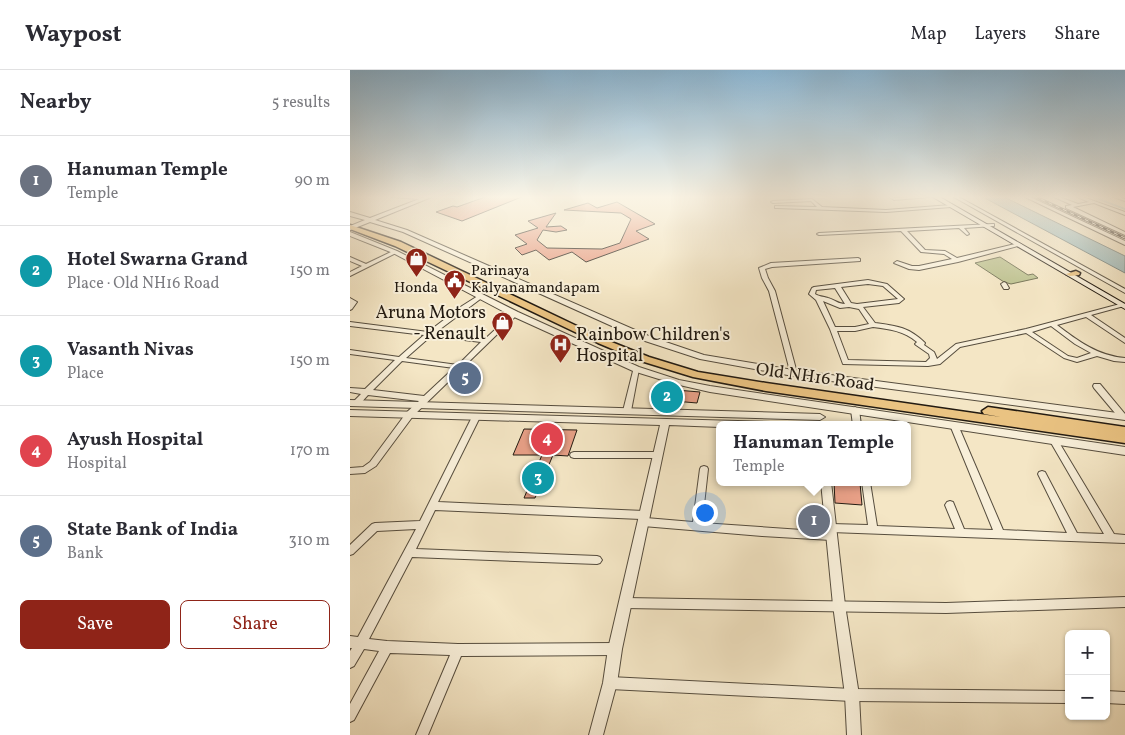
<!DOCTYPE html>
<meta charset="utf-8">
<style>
body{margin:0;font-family:Vollkorn,serif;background:#f2f2f3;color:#2b2b33}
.controls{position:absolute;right:15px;bottom:15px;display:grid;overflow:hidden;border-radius:8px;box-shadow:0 1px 4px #0004}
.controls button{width:45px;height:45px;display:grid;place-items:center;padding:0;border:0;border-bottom:1px solid #e1e1e2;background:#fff;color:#2b2b33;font:25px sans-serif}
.you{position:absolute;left:354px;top:442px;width:18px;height:18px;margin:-12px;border:4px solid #fff;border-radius:50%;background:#1a73e8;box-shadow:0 0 0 8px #1a73e833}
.badge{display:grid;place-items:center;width:32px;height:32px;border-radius:50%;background:#8f2418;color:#fff;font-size:16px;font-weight:700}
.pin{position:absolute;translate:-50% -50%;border:2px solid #fff;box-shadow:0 1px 5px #0006}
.popup{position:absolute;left:366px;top:351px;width:195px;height:65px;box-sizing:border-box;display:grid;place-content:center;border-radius:8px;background:#fff;filter:drop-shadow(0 1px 4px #0005);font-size:16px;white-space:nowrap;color:#7c7c81}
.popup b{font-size:19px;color:#2b2b33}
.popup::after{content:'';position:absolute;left:50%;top:100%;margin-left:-10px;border:10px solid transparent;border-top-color:#fff}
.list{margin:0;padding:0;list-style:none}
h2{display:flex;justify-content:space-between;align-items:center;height:65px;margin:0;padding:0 20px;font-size:21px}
h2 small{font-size:16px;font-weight:400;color:#7c7c81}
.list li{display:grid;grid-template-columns:32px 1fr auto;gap:15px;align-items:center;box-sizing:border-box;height:90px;padding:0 20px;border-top:1px solid #e1e1e2}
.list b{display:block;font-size:19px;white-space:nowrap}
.list p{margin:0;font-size:16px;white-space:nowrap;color:#7c7c81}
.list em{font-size:16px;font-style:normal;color:#7c7c81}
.actions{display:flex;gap:10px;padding:15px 20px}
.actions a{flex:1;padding:11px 0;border:1px solid #8f2418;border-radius:8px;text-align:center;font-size:18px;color:#8f2418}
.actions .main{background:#8f2418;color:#fff}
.map{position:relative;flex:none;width:775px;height:665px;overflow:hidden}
header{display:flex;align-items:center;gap:30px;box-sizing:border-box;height:70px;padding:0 25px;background:#fff;border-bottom:1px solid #e1e1e2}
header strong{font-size:24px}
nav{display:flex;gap:28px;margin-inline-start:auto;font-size:18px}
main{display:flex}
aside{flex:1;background:#fff}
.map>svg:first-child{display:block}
</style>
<header>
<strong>Waypost</strong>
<nav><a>Map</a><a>Layers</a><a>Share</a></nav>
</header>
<main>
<aside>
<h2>Nearby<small>5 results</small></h2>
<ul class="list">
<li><span class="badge" style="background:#6b7280">1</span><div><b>Hanuman Temple</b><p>Temple</p></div><em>90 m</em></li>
<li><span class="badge" style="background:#0f9aa8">2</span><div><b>Hotel Swarna Grand</b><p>Place · Old NH16 Road</p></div><em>150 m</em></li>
<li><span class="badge" style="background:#0f9aa8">3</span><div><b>Vasanth Nivas</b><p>Place</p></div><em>150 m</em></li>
<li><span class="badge" style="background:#e0444e">4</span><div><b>Ayush Hospital</b><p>Hospital</p></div><em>170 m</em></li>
<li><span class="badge" style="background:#5c6f8a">5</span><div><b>State Bank of India</b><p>Bank</p></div><em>310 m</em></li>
</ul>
<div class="actions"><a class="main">Save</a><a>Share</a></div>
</aside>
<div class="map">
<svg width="775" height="665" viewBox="0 0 775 665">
<rect width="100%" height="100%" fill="#f4e6c5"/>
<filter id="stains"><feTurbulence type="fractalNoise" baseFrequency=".004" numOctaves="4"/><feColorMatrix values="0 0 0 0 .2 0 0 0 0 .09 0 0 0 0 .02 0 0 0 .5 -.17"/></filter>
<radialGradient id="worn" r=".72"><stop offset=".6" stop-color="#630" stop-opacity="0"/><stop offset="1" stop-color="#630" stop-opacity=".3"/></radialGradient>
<path fill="#bfc492" stroke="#706f52" d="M650,187l28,18 5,-1 5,4 -27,6 -7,-2 -29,-19z"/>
<path fill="#9fbdbe" stroke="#6d7c79" d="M631,126h21l123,60v17z"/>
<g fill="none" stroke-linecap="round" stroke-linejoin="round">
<path fill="#9fbdbe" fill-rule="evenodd" d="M738,126h5l32,12v2z"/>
</g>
<g fill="#e8a087" stroke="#221a11">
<path d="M138,126h36l-62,25 -26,-9 17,-6 4,1z"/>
<path d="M267,132l38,22 -19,7 13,8 -63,23 -14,-10 -23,8 -13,-10 -14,5 -7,-7 12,-4 -12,-9 23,-7 -10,-7 28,-8 -10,14 15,-1 6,4 -11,2 -13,-2 -6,10 10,8 55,1 18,-6 11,-24 -10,-6 -57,-3 24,-7 9,5z"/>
<path d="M111,302l19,1 -9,12 -22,-1z"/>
<path d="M311,320h15l24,2 -3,11 -23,-2v4h-16z"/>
<path d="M174,359l53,1 -9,26 -15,-1 -18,43h-11l18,-43h-29z"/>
<path d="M484,412l26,1 2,22 -27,-2z"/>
</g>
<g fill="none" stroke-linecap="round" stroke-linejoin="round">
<defs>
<g id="minor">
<path d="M40,126c10,-1 23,-1 32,2l-2,1 -28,-2z"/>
<path d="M538,126h4l3,2 36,-2 -2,1 -35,3z"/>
<path d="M602,126h5l168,93v4z"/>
<path d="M673,126h5l97,45v4z"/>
<path d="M702,126h5l21,8 11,-2 -14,-6h5l45,16v3l-31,-12 -21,4 52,25v3l-59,-27v-2l6,-1z"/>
<path d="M761,126h5l9,3v2z"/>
<path d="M462,129l10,8 64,3 65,-5 2,1 -2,1 -65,5 -109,-4h-2v-2l42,1 -6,-6 -38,2 -2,-1 2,-1z"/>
<path d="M642,154h2v2l-30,2 5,6 -2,1 -8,-7 -52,3 18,19 20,1 12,7 62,-15 3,2 -64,17 -39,8 -10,-1 -15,-6 3,-2 15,5h7l33,-7 -8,-5 -23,-2 -20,-21 -82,4 -2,-1 2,-1z"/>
<path d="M43,181l5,1 -48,24v-4l12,-6 -12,-5v-4l16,7z"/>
<path d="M508,188l2,1v2l-88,6 -7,2 3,9 7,13 22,82 -4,2h-2l-22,-84 -7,-13 -3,-10 12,-5z"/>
<path d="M518,210l19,4 17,15 -5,4 -36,4 12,16c22,3 33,4 49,19l1,1 -1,2 10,7 3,7 19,-15 70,-15 94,-25h4v2l-33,9 34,23v5l-39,-26 -29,8c21,16 41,31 68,33v4l-11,-1 -17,-5 -20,6 -13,-4 -38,-25 -66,14 -20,17 -12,2 -85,-2 -13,-35 -14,-29 -7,-6 3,-6 2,-1zM518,214l15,2 15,13 -41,5 -6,-1 -10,-16zM485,218l10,16c-7,0 -10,-4 -17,-6 -6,-2 -8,-1 -13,-4l1,-4zM473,231l17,7 9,-1 10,2 10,15 -14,3h-20zM701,256l24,18 16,9 -14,5 -9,-2 -36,-24zM523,257c17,2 31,4 44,15l-2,2 1,1 13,9 1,4 -4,4 -78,-2 -11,-29h18z"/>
<path d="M654,212l2,1 3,5 -1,1h-4l-3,-5z"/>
<path d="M131,224l3,2 -1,1 -48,36 50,6 28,-26 2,-1 3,2 -105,102 -37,50 -11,7 -15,1v-6l13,-1 7,-5 37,-50 12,-11 -51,-6 -9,10h-6l-1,-2 9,-9 -11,-2v-4l15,1 30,-29 -45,-6v-4l49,7 25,-22 -74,-9v-4l78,10 34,-26zM81,266l50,6 -23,23 -52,-7zM52,291l52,7 -30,28 -51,-6z"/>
<path d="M0,228l7,4 -5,7 -2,1z"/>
<path d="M284,297h4l1,2 -8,42 -4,3 -4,-3z"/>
<path d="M744,314h6l25,30v5h-5l-26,-31 -1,-2z"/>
<path d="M505,337l4,3 2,15h-8l-2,-15z"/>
<path d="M126,344l4,3 -42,85 206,9 3,1 2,3 -3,3 47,4 7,-53 1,-2 3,-1 3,1 1,2 -6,54 129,9 -3,-1 -2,-3 2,-3 3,-1 37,1 -6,-43h8l7,44 78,3 -10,-24 2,-3 3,-1 3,1 11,27 29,1 -43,-105 1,-2h6l1,2 45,105 64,3 -29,-59 1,-2 3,-1 3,1 32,61 27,1 -54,-93 1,-2h6l57,95 11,1v8l-294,-11 3,1 2,3 -2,3 -3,1 -69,-4 -119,-10 -3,-1 -2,-3 3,-3 -206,-9 -19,39 181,7 3,1 2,3 -2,3 -3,1 -185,-7 -43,82 18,2 71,3 157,-1 4,2 2,4 -2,4 -4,2 -154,1 -33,79h-12l34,-80 -60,-2 -36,67 -4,2v-18l29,-53 -15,-2 -10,17 -4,2v-17l2,-3h-2v-12l8,1 58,-108 -39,2 -24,23 -3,1v-10l22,-21 3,-1 45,-2 52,-104z"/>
<path d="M224,382h83l3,1 1,2 -1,2 -3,1h-83l-3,-1 -1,-2 1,-2z"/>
<path d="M775,527v10l-179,6 -321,-5 -4,-1 -1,-4 1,-4 4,-1 321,5z"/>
<path d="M260,607l242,12 217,2v12l-217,-2 -242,-12 -4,-2 -2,-4 2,-4z"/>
<path d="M756,621l19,1v12l-19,-1z"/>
</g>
<g id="tertiary">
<path d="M77,126h7l-59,24 32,10 244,107 53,18 89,15 332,44v6l-332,-44 -93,-17 -55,-18 -242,-109 -33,-10 -20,8v-4l15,-6 -15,-4v-4l20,6z"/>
<path d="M0,162l47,19 121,61 121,55 40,13 31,6 415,61v8l-415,-63 -35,-8 -42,-13 -121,-55 -119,-63 -43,-17z"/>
<path d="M0,330l470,14 5,3 -5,3 -470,-14z"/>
<path d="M0,340l421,12 4,3h-55v2l-51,-2 -47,224 -5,34 -14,52h-14l14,-52 5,-34 52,-224 -310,-9z"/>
<path d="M471,412h10l14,123 14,90 2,40h-14l-2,-40 -12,-90z"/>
</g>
<path id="secondary" d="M581,126h7l187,108v5z"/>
<g id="primary">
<path d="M0,155l51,17 203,97 45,18 49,15 68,11 235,34 -17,-3 -2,-3 6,-4 137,20v16l-359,-52 -73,-14 -52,-16 -43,-18 -203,-97 -45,-17z"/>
<path d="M726,201l4,2 -1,2 -9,1 -4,-2z"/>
</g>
</defs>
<use href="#minor" stroke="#564d3e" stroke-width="2"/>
<use href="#tertiary" stroke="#564d3e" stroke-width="2"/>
<use href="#secondary" stroke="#221a11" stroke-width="2"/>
<use href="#primary" stroke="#221a11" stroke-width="3"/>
<use href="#minor" fill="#f8efd9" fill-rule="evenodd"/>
<use href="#tertiary" fill="#f8efd9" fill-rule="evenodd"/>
<use href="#secondary" fill="#f8efd9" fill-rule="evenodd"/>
<use href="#primary" fill="#eac382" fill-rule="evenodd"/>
<defs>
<path id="rail" d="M684,126l91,42"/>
</defs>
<use href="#rail" stroke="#221a11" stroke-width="2.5"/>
<use href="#rail" stroke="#f8efd9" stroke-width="1" stroke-dasharray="4" stroke-linecap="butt"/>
</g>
<linearGradient id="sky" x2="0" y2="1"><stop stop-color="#8bb8d7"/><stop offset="0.58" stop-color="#faf4e5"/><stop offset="1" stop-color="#faf4e5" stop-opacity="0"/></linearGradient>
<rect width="775" height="219" fill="url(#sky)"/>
<defs>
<symbol id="shop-pin" viewBox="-11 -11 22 30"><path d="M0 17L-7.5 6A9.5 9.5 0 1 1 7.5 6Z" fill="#8f2418" stroke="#f8efd9"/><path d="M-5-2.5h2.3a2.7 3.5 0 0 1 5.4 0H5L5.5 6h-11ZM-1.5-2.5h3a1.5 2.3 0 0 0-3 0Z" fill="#fff"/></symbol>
<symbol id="civic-pin" viewBox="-11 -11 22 30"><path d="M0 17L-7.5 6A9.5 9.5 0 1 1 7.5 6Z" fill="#8f2418" stroke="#f8efd9"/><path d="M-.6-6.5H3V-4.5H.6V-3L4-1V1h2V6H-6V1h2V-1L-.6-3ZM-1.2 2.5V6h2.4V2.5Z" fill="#fff"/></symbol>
<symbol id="hospital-pin" viewBox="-11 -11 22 30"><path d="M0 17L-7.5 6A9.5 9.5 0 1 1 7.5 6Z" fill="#8f2418" stroke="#f8efd9"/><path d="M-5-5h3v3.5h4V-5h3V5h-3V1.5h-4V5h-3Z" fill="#fff"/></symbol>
</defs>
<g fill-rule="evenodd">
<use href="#shop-pin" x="54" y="176" width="25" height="34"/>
<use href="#civic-pin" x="92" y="198" width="25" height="34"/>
<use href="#shop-pin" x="140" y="240" width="25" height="34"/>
<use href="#hospital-pin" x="198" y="262" width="25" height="34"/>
</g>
<g text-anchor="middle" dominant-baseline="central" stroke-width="4" stroke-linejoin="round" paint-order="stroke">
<g font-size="15" fill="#221a11" stroke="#f8efd9" text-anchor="start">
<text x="121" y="201">Parinaya<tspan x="121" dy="17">Kalyanamandapam</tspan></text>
<text x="66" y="218" text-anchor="middle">Honda</text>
</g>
<g font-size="18" fill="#221a11" stroke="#f8efd9" text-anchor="end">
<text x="136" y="243">Aruna Motors<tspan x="136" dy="21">- Renault</tspan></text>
<text x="226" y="265" text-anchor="start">Rainbow Children's<tspan x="226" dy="21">Hospital</tspan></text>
</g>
<g font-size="18" fill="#221a11" stroke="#f8efd9">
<text transform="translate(465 308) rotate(8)">Old NH16 Road</text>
</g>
</g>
<rect width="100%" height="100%" filter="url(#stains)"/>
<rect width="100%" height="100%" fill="url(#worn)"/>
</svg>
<div class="controls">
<button>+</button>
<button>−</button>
</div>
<div class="you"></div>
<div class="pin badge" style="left:464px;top:451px;background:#6b7280">1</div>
<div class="popup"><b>Hanuman Temple</b>Temple</div>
<div class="pin badge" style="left:317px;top:327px;background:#0f9aa8">2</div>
<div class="pin badge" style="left:188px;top:408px;background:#0f9aa8">3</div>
<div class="pin badge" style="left:197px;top:369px;background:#e0444e">4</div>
<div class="pin badge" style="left:115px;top:308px;background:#5c6f8a">5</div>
</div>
</main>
